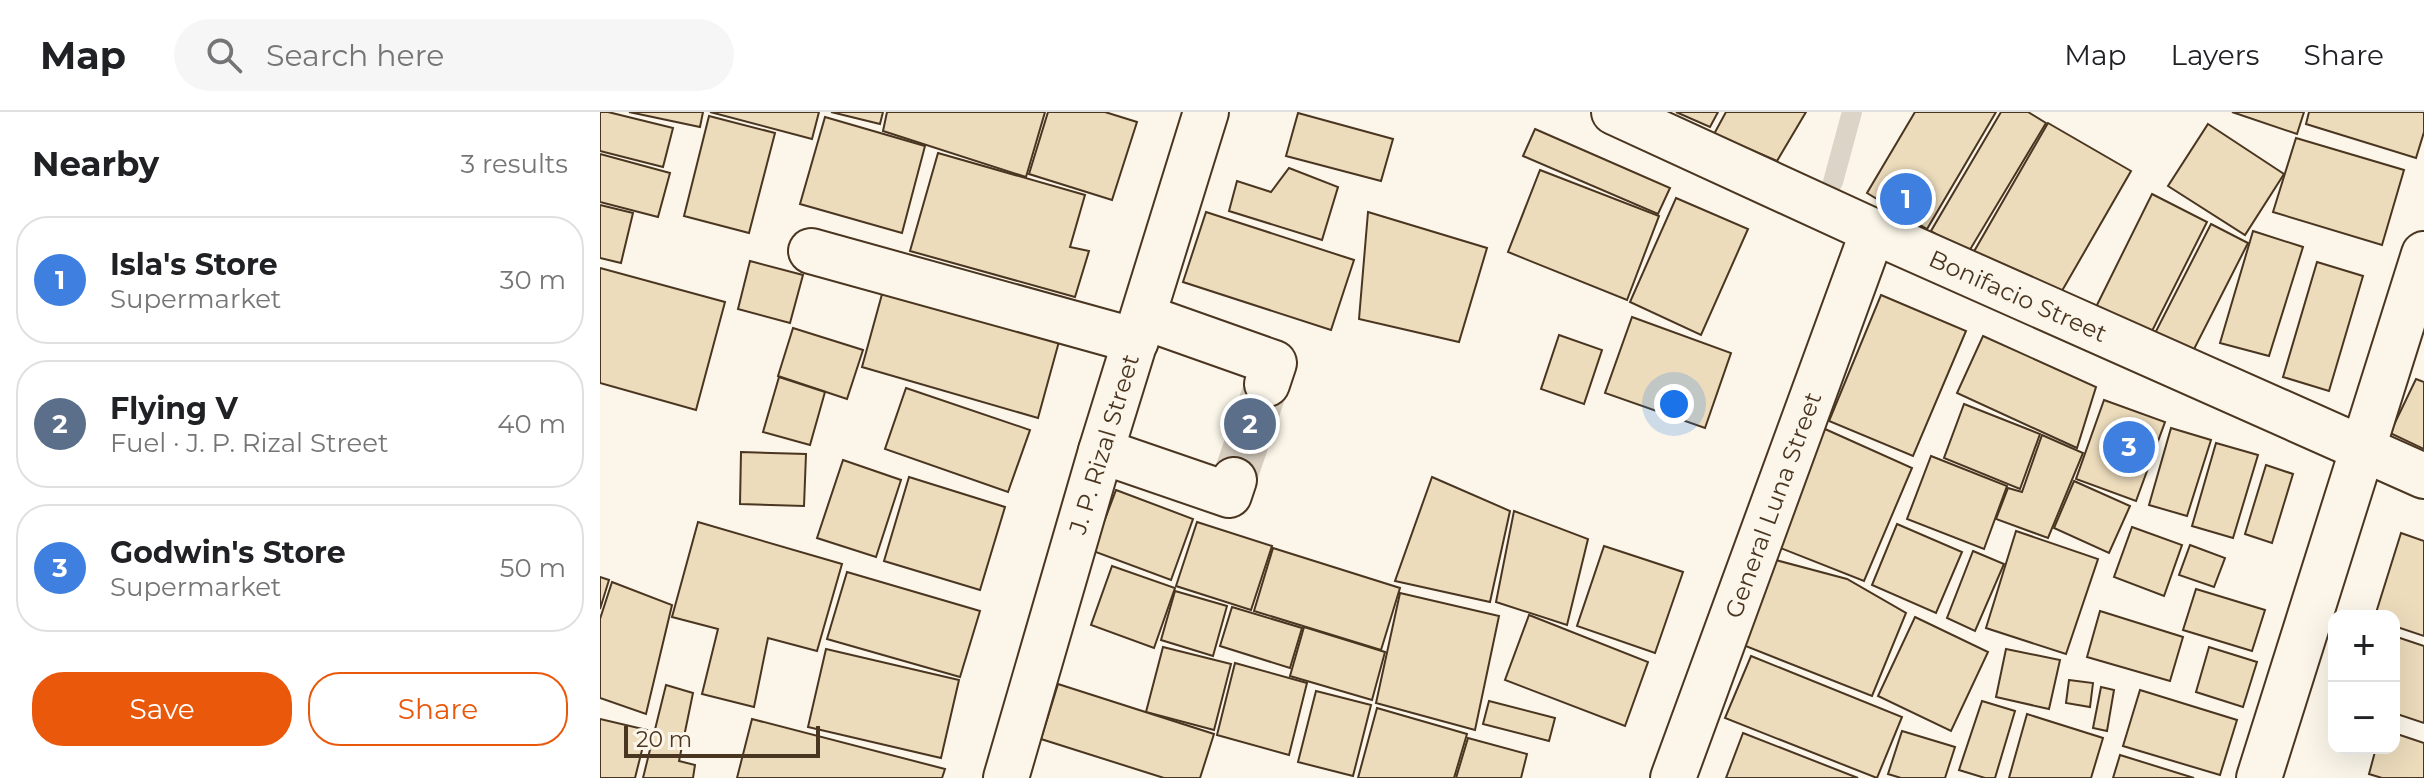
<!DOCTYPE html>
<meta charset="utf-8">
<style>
body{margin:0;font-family:Montserrat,sans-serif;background:#f6f6f6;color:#202124}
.controls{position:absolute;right:24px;bottom:24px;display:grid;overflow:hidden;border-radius:16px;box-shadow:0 8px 32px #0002}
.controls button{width:72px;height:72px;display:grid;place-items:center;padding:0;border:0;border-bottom:2px solid #e0e0e0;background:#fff;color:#202124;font:40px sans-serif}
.scale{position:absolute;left:24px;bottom:20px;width:196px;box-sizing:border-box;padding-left:8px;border:4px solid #4a3520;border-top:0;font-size:22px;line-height:28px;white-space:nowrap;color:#4a3520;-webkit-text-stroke:6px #fbf6e9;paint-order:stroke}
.you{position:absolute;left:1074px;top:292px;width:28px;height:28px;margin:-20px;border:6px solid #fff;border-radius:50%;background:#1a73e8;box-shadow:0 0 0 12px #1a73e833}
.badge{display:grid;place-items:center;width:52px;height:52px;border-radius:50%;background:#ea580c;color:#fff;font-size:26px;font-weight:700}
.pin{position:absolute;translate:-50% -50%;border:4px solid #fff;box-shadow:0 2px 8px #0006}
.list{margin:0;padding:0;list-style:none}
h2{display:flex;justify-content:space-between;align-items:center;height:104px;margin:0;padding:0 32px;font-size:34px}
h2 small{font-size:26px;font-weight:400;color:#757577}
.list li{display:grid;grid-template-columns:52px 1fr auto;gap:24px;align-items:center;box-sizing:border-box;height:128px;margin:0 16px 16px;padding:0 16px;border:2px solid #e0e0e0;border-radius:32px}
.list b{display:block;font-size:30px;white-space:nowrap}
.list p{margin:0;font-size:26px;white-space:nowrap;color:#757577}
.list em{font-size:26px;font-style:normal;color:#757577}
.actions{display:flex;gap:16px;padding:24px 32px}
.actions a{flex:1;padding:18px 0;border:2px solid #ea580c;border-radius:32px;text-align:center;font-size:28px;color:#ea580c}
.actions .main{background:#ea580c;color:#fff}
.icon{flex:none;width:44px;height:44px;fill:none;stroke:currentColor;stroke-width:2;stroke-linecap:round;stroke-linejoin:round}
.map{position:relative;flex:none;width:1824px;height:666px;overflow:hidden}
header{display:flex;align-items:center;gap:48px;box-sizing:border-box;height:112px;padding:0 40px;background:#fff;border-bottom:2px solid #e0e0e0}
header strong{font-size:38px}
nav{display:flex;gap:44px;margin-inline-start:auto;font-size:28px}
.search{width:560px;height:72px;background:#f6f6f6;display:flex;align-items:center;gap:20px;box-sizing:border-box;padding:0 28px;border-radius:44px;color:#757577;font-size:30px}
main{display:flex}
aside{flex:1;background:#fff}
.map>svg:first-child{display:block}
</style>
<header>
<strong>Map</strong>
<div class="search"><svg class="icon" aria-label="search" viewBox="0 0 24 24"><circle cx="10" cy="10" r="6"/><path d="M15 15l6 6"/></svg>Search here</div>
<nav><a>Map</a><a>Layers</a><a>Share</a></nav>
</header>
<main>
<aside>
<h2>Nearby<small>3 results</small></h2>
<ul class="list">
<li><span class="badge" style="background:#3f7fe0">1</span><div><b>Isla's Store</b><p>Supermarket</p></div><em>30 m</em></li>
<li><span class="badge" style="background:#5c6f8a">2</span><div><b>Flying V</b><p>Fuel · J. P. Rizal Street</p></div><em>40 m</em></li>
<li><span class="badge" style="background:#3f7fe0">3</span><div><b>Godwin's Store</b><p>Supermarket</p></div><em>50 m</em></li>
</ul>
<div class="actions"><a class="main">Save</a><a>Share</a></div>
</aside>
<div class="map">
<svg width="1824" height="666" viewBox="0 0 1824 666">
<rect width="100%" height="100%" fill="#fbf6e9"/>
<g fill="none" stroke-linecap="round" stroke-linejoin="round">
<path stroke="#dcd4c6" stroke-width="20" d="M1233,70l19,-70"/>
</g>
<g fill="#ecdcbc" stroke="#4a3520" stroke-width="2">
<path d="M0,0h8l65,16 -10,39 -63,-16z"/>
<path d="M29,0h74l-3,15z"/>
<path d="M110,0h109l-7,27z"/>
<path d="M231,0h52l-3,12z"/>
<path d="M287,0h158l-19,65 -143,-46z"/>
<path d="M448,0h57l32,10 -25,78 -83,-26z"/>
<path d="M1076,0h42l-8,15z"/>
<path d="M1126,0h80l-29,49 -63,-27z"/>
<path d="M1315,0h81l-69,117 -60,-36z"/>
<path d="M1401,0h27l18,11 -78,130 -37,-22z"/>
<path d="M1632,0h72l-7,22z"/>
<path d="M1709,0h115v20l-8,26 -110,-34z"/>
<path d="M698,1l95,26 -12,42 -95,-25z"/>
<path d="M109,4l66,17 -26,100 -65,-17z"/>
<path d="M225,5l100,29 -23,87 -102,-29z"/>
<path d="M1448,11l83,48 -76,132 -83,-48z"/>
<path d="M1608,12l76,50 -39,61 -77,-49z"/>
<path d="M935,17l135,59 -12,26 -135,-58z"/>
<path d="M1696,26l108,32 -22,75 -109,-33z"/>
<path d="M338,41l147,42 -15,52 19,4 -14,46 -165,-46z"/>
<path d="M0,42l70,19 -12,44 -58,-15z"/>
<path d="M689,56l49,19 -16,53 -93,-29 8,-30 34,11z"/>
<path d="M940,58l119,46 -32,84 -119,-48z"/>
<path d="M1552,82l55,28 -59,117 -54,-28z"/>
<path d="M1076,86l72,31 -47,106 -71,-33z"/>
<path d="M0,93l33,8 -12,50 -21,-5z"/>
<path d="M606,100l148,48 -23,70 -148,-48z"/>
<path d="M768,100l119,36 -28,94 -100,-23z"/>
<path d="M1611,112l37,19 -60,118 -37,-20z"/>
<path d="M1653,119l50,16 -34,109 -49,-13z"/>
<path d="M150,149l53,14 -13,48 -52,-14z"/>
<path d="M1717,150l46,14 -34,115 -46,-14z"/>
<path d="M0,156l125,34 -29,108 -96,-27z"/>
<path d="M287,164l176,51 -25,91 -176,-51z"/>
<path d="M1281,183l85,36 -53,125 -84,-35z"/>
<path d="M1032,205l99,36 -26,75 -100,-35z"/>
<path d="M193,216l70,22 -16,49 -69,-23z"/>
<path d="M959,223l43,15 -18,54 -43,-15z"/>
<path d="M1383,224l113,51 -19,61 -120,-55z"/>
<path d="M179,265l46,15 -15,53 -47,-13z"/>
<path d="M1816,267l8,3v67l-34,-16z"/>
<path d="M306,276l124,42 -22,62 -123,-43z"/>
<path d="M1504,288l61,22 -29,79 -60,-22z"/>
<path d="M1364,292l76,30 -20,55 -76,-31z"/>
<path d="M1571,316l40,12 -24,76 -38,-11z"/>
<path d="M1225,317l87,39 -48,113 -96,-38z"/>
<path d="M1442,323l41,18 -35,85 -52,-19 12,-31 14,4z"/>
<path d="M1616,331l42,12 -25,83 -41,-12z"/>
<path d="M141,340l65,2 -2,52 -64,-2z"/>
<path d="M1331,344l76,30 -23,63 -77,-30z"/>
<path d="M243,348l58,20 -25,77 -59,-19z"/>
<path d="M1666,353l27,9 -21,69 -27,-9z"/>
<path d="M309,365l96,30 -25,83 -96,-29z"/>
<path d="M832,365l78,34 -20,91 -95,-21z"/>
<path d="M1474,369l56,25 -21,47 -55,-25z"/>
<path d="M516,378l77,29 -22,61 -78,-29z"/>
<path d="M914,399l74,28 -21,86 -71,-23z"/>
<path d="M98,410l144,42 -25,87 -49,-13 -14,69 -52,-13 16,-65 -46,-12z"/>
<path d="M597,410l75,24 -21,64 -75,-24z"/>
<path d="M1297,412l65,28 -26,61 -64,-28z"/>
<path d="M1532,415l50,18 -18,51 -50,-19z"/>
<path d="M1416,419l82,28 -32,95 -80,-26z"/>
<path d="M1801,421l23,8v95l-30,-10v-10h-19z"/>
<path d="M1590,433l35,13 -11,29 -35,-12z"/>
<path d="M1004,434l79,26 -28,81 -78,-27z"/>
<path d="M673,436l127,40 -19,62 -127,-39z"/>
<path d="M1373,439l31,13 -29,67 -28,-13z"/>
<path d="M1172,447l75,20 59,34 -34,83 -134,-53z"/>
<path d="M512,454l63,22 -21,60 -63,-23z"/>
<path d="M247,460l133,39 -20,66 -133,-38z"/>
<path d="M0,465l9,3 -9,29z"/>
<path d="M12,470l60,23 -26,109 -46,-16v-79z"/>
<path d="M1596,477l69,21 -13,41 -69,-21z"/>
<path d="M575,479l52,15 -14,50 -52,-16z"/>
<path d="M800,481l99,23 -24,114 -99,-27z"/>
<path d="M632,495l70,21 -12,40 -70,-22z"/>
<path d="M1500,499l83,26 -13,44 -83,-24z"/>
<path d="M929,503l119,47 -23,64 -120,-46z"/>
<path d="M1315,505l73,35 -37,79 -73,-35z"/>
<path d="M704,515l81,25 -13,48 -82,-24z"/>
<path d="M1794,524l30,10v77l-30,-10z"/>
<path d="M563,535l68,17 -17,66 -68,-18z"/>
<path d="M1609,535l48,15 -14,45 -47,-15z"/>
<path d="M226,537l133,31 -18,78 -133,-31z"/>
<path d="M1406,537l54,11 -11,49 -53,-12z"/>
<path d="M1151,544l151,61 -25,61 -152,-60z"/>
<path d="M635,551l72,20 -18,72 -72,-20z"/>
<path d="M1469,568l24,3 -3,24 -24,-4z"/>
<path d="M458,572l156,50 -14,44h-36l-123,-39z"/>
<path d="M66,573l27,8 -14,68 16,4 -2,13h-50z"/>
<path d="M1501,575l13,3 -7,41 -14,-3z"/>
<path d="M1540,578l97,30 -17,55 -97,-29z"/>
<path d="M716,579l55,14 -18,71 -55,-14z"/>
<path d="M889,589l66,17 -6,23 -66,-17z"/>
<path d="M1382,589l33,10 -20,67h-10l-26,-8z"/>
<path d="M777,596l90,26 -13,44h-96z"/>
<path d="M1427,602l76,24 -12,40h-82z"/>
<path d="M0,607l47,11 -12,48h-35z"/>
<path d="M152,607l193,50 -3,9h-205z"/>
<path d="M1302,619l53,16 -10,31h-44l-13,-4z"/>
<path d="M1143,621l115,45h-132z"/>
<path d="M1794,621l30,10v35h-42l-13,-4 7,-26h18z"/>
<path d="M868,626l59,16 -6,24h-65z"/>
<path d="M1520,643l74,23h-81z"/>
</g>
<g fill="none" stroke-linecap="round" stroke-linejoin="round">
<path stroke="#d8cfc1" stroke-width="44" stroke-dasharray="44 22" stroke-linecap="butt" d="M634,368l33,-96"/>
<defs>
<g id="minor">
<path d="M1014,0l259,119 551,245"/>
<path d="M211,139l325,90"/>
<path d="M544,205l130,46 -7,21"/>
<path d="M501,339l128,44 5,-15"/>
<path d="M1073,666l200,-547"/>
<path d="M1659,666l165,-524"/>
</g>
<path id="major" d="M406,666l95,-327 105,-339"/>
</defs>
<use href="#minor" stroke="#4a3520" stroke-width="48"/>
<use href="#major" stroke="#4a3520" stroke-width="48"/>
<use href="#minor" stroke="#fbf6e9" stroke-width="44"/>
<use href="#major" stroke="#fbf6e9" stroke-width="44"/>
</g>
<g text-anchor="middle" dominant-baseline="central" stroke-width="6" stroke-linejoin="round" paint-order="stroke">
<g font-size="24" fill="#4a3520" stroke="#fbf6e9">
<text transform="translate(1418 184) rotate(24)">Bonifacio Street</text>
<text transform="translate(504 332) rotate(-73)">J. P. Rizal Street</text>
<text transform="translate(1173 393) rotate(-70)">General Luna Street</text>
</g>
</g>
</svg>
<div class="controls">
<button>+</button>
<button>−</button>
</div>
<div class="scale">20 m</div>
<div class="you"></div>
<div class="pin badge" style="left:1306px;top:87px;background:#3f7fe0">1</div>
<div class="pin badge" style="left:650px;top:312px;background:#5c6f8a">2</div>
<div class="pin badge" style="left:1529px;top:335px;background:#3f7fe0">3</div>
</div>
</main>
